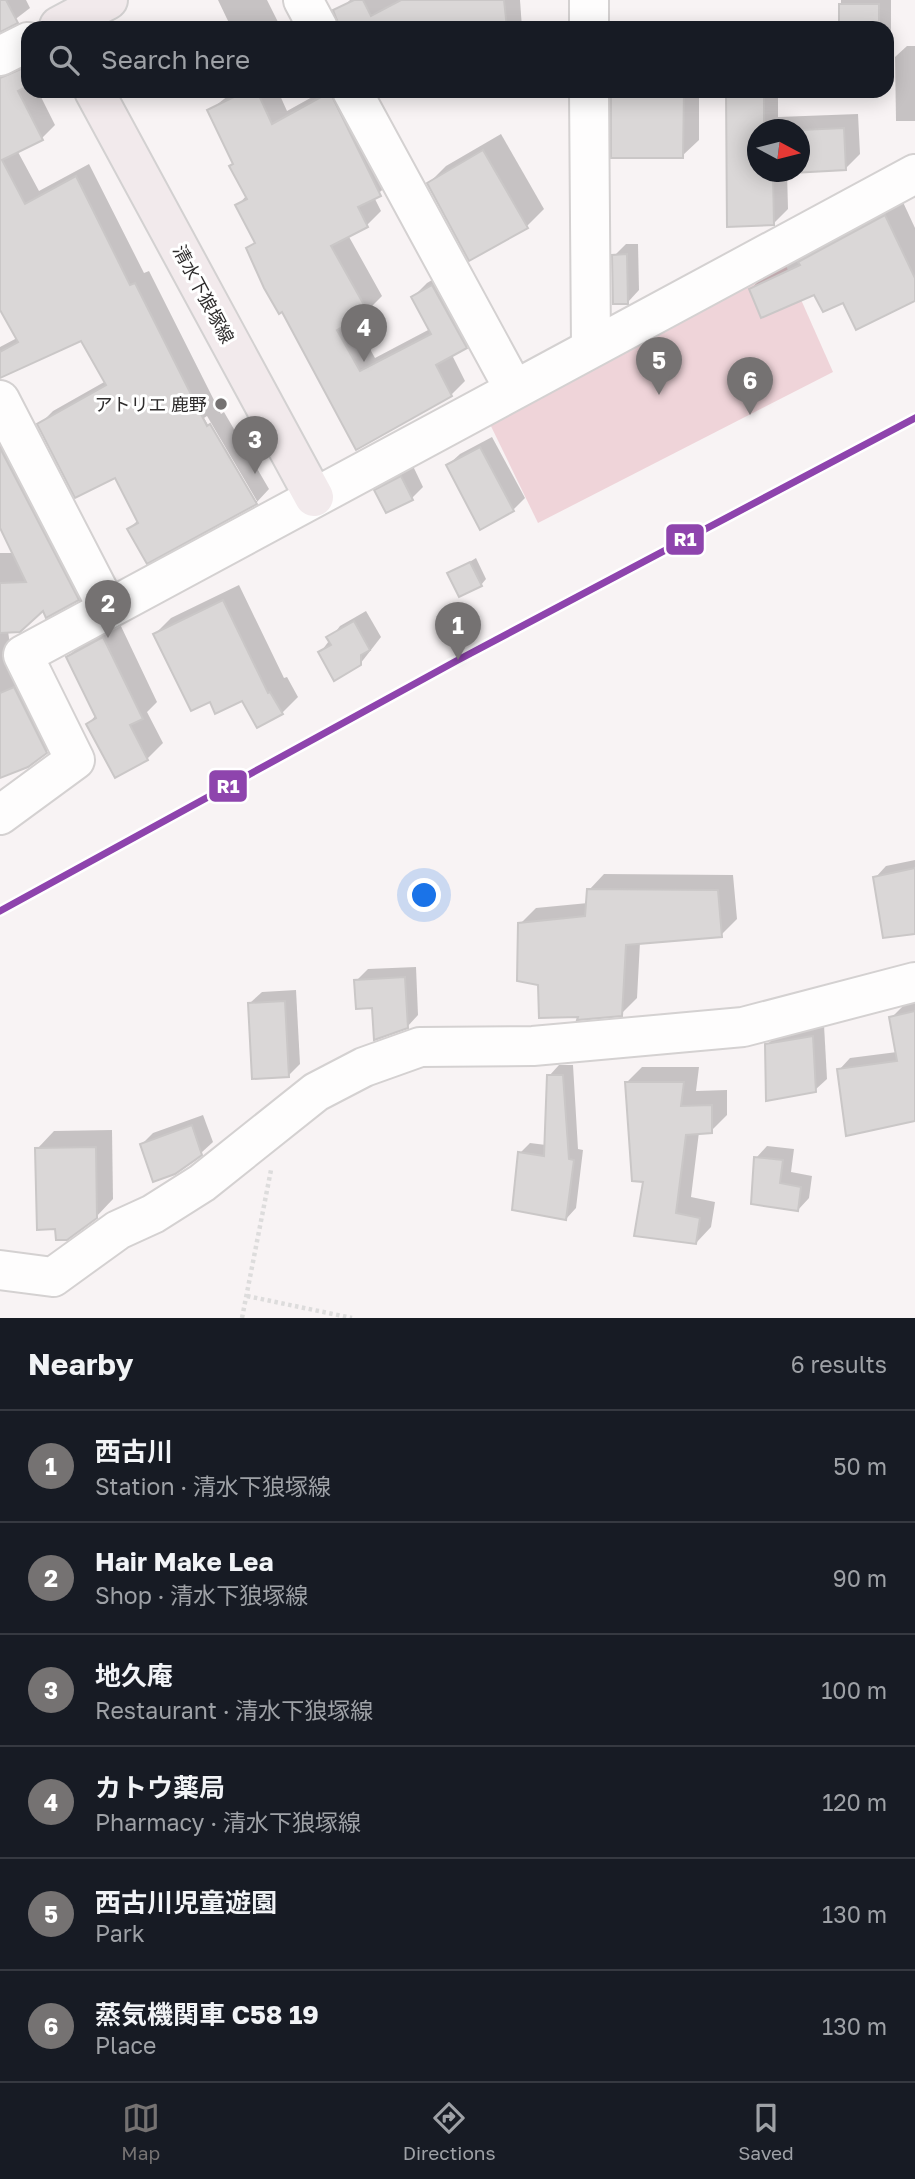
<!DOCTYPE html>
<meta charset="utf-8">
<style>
body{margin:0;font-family:"Golos Text","Noto Sans JP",sans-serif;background:#20242c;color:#f1f3f6}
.compass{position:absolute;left:747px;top:119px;width:63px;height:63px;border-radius:50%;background:#171b24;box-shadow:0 4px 18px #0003;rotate:97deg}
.you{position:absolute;left:425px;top:896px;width:24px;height:24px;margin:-18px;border:5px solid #fff;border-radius:50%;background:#1a73e8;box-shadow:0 0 0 10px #1a73e833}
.badge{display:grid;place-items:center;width:46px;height:46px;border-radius:50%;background:#757272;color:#fff;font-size:23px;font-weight:700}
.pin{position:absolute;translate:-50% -58px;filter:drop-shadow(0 2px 4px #0008)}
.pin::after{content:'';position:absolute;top:37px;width:24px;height:21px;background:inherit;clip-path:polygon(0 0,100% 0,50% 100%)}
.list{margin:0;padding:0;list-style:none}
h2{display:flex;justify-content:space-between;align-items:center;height:91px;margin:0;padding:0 28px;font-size:30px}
h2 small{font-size:23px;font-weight:400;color:#9ea1a6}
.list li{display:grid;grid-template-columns:46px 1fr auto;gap:21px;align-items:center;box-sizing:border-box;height:112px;padding:0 28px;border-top:2px solid #363941}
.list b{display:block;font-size:26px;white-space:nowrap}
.list p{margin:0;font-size:23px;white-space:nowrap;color:#9ea1a6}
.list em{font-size:23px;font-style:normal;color:#9ea1a6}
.icon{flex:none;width:38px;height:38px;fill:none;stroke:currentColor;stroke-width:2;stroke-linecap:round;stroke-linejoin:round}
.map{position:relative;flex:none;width:915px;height:1318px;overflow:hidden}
.search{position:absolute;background:#171b24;box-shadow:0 4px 18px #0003;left:21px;right:21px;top:21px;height:77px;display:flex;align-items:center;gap:18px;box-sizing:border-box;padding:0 24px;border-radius:21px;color:#9ea1a6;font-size:26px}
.sheet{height:763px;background:#171b24}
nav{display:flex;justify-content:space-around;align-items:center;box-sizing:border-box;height:98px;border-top:2px solid #363941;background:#171b24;font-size:19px;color:#9ea1a6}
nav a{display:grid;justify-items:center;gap:4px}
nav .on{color:#757272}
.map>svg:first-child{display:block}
</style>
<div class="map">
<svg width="915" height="1318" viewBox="0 0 915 1318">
<rect width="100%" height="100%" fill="#f8f3f4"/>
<path fill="#efd4d9" d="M783,259l50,113 -295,151 -51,-105z"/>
<g fill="#0003" fill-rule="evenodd">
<path d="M0,0h26l4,8 -30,23z"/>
<path d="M218,0h49l14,28h-60l8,-5z"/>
<path d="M350,0h170l2,28h-168l-11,-21z"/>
<path d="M841,0h50v58l-4,4v-34h-46z"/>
<path d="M907,46h8v75h-19l-1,-64z"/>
<path d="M0,59l28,2v30h10l17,34 -13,13 -24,14 21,39 50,-27 55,109 5,-2 72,143 3,-2 45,77 -13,14 -127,26 9,-9 -22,-44 -77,-51 14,-14 53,-30 -25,-42 -81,39v-31l17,-9 -17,-31zM207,416l50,85h-4l-49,-83z"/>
<path d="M234,91h44l9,20 36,-20h28l43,89 -20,17 7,14 -14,14 -19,10 34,61 -15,15 -14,8 22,39 55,-29 -17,-32 14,-14 20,-12 33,61 -14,15 -14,8 13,26 -14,14 -94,53 -109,-200 8,-7 -19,-35 10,-11 -38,-84z"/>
<path d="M613,91h86v49l-17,16z"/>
<path d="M728,91h50v26l80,-3 2,40 -15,15 -45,2v-41h-42v42h29l1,37 -15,15z"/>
<path d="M501,134l43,75 -17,17 -98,-43 17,-17z"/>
<path d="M902,200l13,28v71l-71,2 -29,-8 -64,-4 16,-17 42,-19 8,-7z"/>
<path d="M626,244h12l1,46 -11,12 -14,-46z"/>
<path d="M0,409l91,176 -13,14 -34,9 -36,23 7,49 45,58 -14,14 -46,18v-217h14l-14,-29z"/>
<path d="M492,437l33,61 -12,12 -65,-45 12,-11z"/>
<path d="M413,466l10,21 -11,11 -36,-7 12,-12z"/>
<path d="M476,558l10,21 -5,6 -31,-11z"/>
<path d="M239,585l45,93 3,-1 11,20 -16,16 -39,-14h-33l-55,-65 16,-16z"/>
<path d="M366,611l15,26 -21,27 -40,-11 20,-27z"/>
<path d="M119,622l38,80 -10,10 16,31 -16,16 -59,-35 8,-9 -28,-58 16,-16z"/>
<path d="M915,860v72l-40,-54 11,-12z"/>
<path d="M604,874l129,1 4,44 -16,16 -81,7 -3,56 -16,16 -81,-31 -20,-59 16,-16 52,-5 1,-13z"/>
<path d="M416,967l2,48 -11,12 -33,-20 -18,-26 12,-12z"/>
<path d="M296,990l4,74 -11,11 -39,-72 12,-11z"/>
<path d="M915,1003v114l-76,-47 11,-12 47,-6 -6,-34 12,-12z"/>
<path d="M824,1025l3,54 -12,11 -48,-45 11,-12z"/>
<path d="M559,1065h14l5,84 5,1 -7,58 -10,11 -46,-66 10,-10 16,2 3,-69z"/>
<path d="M642,1067h57l-3,24 31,-1v25l-16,16 -12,1 -8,65 24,5 -4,25 -15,16 -50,-63 -19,-98z"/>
<path d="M203,1115l10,27 -12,11 -59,-9 11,-11z"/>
<path d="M112,1130l1,69 -17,18 -59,-68 17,-18z"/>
<path d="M767,1146l27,3 -3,23 21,4 -3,22 -11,12 -42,-52z"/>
</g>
<g fill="#dad7d7" stroke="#cac7c7" stroke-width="2">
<path d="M0,0h6l12,23 -18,9z"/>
<path d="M354,0h9l8,16 30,-16h103l3,28h-167l-7,-18z"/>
<rect x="839" y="4" width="40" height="24"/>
<path d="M28,66v20l-10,5 25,49 -41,20 23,44 51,-28 54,109 5,-2 72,143 3,-2 47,80 -110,60 -20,-35 11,-6 -23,-45 -40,20 -38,-74 69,-39 -25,-44 -81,37v-26l18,-10 -18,-32v-232z"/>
<path d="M246,91h11l15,33 58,-32 51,104 -23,11 10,20 -37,19 37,66 -31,18 23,41 71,-37 -20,-37 21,-12 35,63 -31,17 16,31 -96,54 -74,-138 -3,2 -15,-26 -18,-40 9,-5 -20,-38 12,-6 -18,-33 4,-2 -26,-54z"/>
<path d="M611,91h73l-1,67h-72z"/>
<path d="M726,91h38v39h-6v42h42v-42l44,-2 2,42 -73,4 1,51 -47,2z"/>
<path d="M483,150l45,78 -59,33 -42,-78z"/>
<path d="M885,215l30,63v23l-59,29 -13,-27 -20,9 -9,-17 -53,23 -12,-29 51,-24 -2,-3z"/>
<path d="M627,254l1,50h-15l-1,-49z"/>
<path d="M480,447l34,64 -34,19 -34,-65z"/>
<path d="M0,448l79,152 -33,18 -3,-7 -23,21 -20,1v-50l26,-1 -26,-54z"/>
<path d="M401,476l12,24 -27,13 -12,-23z"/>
<path d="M470,562l12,24 -23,11 -12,-24z"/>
<path d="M223,600l45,93 2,-1 13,22 -26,14 -15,-27 -27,13 -5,-12 -19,9 -38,-77z"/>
<path d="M354,621l16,29 -9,5v10l-27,16 -16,-29 13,-7 -5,-8z"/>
<path d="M103,637l40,82 -13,6 18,35 -33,18 -29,-54 10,-6 -30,-61z"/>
<path d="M14,687l33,66 -19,14 -28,11v-85z"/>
<path d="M915,868v66l-32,4 -10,-61z"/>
<path d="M587,889l131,1 4,47 -96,8 -4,71 -45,4 1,-3 -39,1 -1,-33 -21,-4 1,-58 67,-7z"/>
<path d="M405,977l3,51 -34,12 -2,-32 -16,1 -2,-29z"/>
<path d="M285,1001l4,76 -37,2 -4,-76z"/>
<path d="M915,1011v110l-69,15 -9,-67 60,-8 -8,-44z"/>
<path d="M813,1036l3,56 -50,9 -1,-57z"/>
<path d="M547,1075h16l6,84 5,1 -8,60 -54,-10 6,-58 26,4z"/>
<path d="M625,1082h59l-3,24 31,-1v28l-26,2 -10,78 24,5 -4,26 -62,-8 9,-54 -11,-1z"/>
<path d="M192,1125l10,30 -27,19 -22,8 -13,-38z"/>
<path d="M96,1147l1,71 -30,22h-11l-1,-11 -18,1 -2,-82z"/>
<path d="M754,1157l29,3 -3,23 21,4 -3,24 -47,-7z"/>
</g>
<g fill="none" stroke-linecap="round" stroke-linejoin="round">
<defs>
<g id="minor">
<path d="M303,0l15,28"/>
<path d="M589,0v28"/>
<path d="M0,56l28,-14"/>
<path d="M352,91l162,298"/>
<path d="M589,91l2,255"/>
<path d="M0,400l108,209"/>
<path d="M0,815l75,-55 -52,-105 892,-481"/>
<path d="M0,1270l53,7 65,-47 35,-16 49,-31 114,-91 48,-25 56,-20 113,-1 210,-19 172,-45"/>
</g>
<g id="major">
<path d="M59,26l49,-26"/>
<path d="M94,91l220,406"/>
</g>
</defs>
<use href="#minor" stroke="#d4d1d1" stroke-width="42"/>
<use href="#major" stroke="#d3d1d1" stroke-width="42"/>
<g stroke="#dddcdc" stroke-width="4.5" stroke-dasharray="3.5 3.5" stroke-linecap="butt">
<path d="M247,1296l105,22"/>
<path d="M242,1318l29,-148"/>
</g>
<use href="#minor" stroke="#fefdfd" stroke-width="38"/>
<use href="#major" stroke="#f2eaec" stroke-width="38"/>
<defs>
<path id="rail-1" d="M0,911l458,-251 457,-242"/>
</defs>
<use href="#rail-1" stroke="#fff" stroke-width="12"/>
<use href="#rail-1" stroke="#8e44ad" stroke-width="7"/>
</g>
<circle fill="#757272" stroke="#fff" stroke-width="2.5" cx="221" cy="404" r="7"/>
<g text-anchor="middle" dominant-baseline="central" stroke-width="6" stroke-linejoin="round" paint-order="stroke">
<g font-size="18" fill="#2e2c2c" stroke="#fff">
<text transform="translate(204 294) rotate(62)">清水下狼塚線</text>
</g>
<g font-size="18" fill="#2e2c2c" stroke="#fff" text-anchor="end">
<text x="207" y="404">アトリエ 鹿野</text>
</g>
</g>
<g stroke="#fff" stroke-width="2.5">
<rect x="665" y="523" width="40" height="33" rx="7" fill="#8e44ad"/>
<rect x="208" y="769" width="40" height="34" rx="7" fill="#8e44ad"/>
</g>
<g font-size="19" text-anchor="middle" font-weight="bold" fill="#fff">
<text x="685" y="546">R1</text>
<text x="228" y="793">R1</text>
</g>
</svg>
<svg class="compass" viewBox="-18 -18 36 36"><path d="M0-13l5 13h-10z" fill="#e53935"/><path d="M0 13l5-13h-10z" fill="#9ea1a6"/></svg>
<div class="you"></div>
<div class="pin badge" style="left:458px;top:660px">1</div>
<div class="pin badge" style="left:108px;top:638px">2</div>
<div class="pin badge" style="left:255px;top:474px">3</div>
<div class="pin badge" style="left:364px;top:362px">4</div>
<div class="pin badge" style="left:659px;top:395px">5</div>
<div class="pin badge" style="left:750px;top:415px">6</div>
<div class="search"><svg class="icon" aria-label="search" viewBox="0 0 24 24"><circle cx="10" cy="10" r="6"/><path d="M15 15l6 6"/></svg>Search here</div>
</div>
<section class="sheet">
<h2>Nearby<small>6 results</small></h2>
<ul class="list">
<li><span class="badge">1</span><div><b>西古川</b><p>Station · 清水下狼塚線</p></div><em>50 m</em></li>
<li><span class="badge">2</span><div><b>Hair Make Lea</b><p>Shop · 清水下狼塚線</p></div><em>90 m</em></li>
<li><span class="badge">3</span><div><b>地久庵</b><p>Restaurant · 清水下狼塚線</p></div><em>100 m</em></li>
<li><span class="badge">4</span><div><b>カトウ薬局</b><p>Pharmacy · 清水下狼塚線</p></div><em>120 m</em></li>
<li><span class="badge">5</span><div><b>西古川児童遊園</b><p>Park</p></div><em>130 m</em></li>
<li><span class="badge">6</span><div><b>蒸気機関車 C58 19</b><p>Place</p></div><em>130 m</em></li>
</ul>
</section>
<nav>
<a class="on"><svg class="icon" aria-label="map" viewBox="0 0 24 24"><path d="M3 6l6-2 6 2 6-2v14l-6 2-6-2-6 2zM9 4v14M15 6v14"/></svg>Map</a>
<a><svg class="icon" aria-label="directions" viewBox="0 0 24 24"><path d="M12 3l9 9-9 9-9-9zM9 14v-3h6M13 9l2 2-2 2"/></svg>Directions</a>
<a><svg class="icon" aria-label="saved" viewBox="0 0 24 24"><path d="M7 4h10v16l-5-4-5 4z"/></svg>Saved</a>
</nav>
